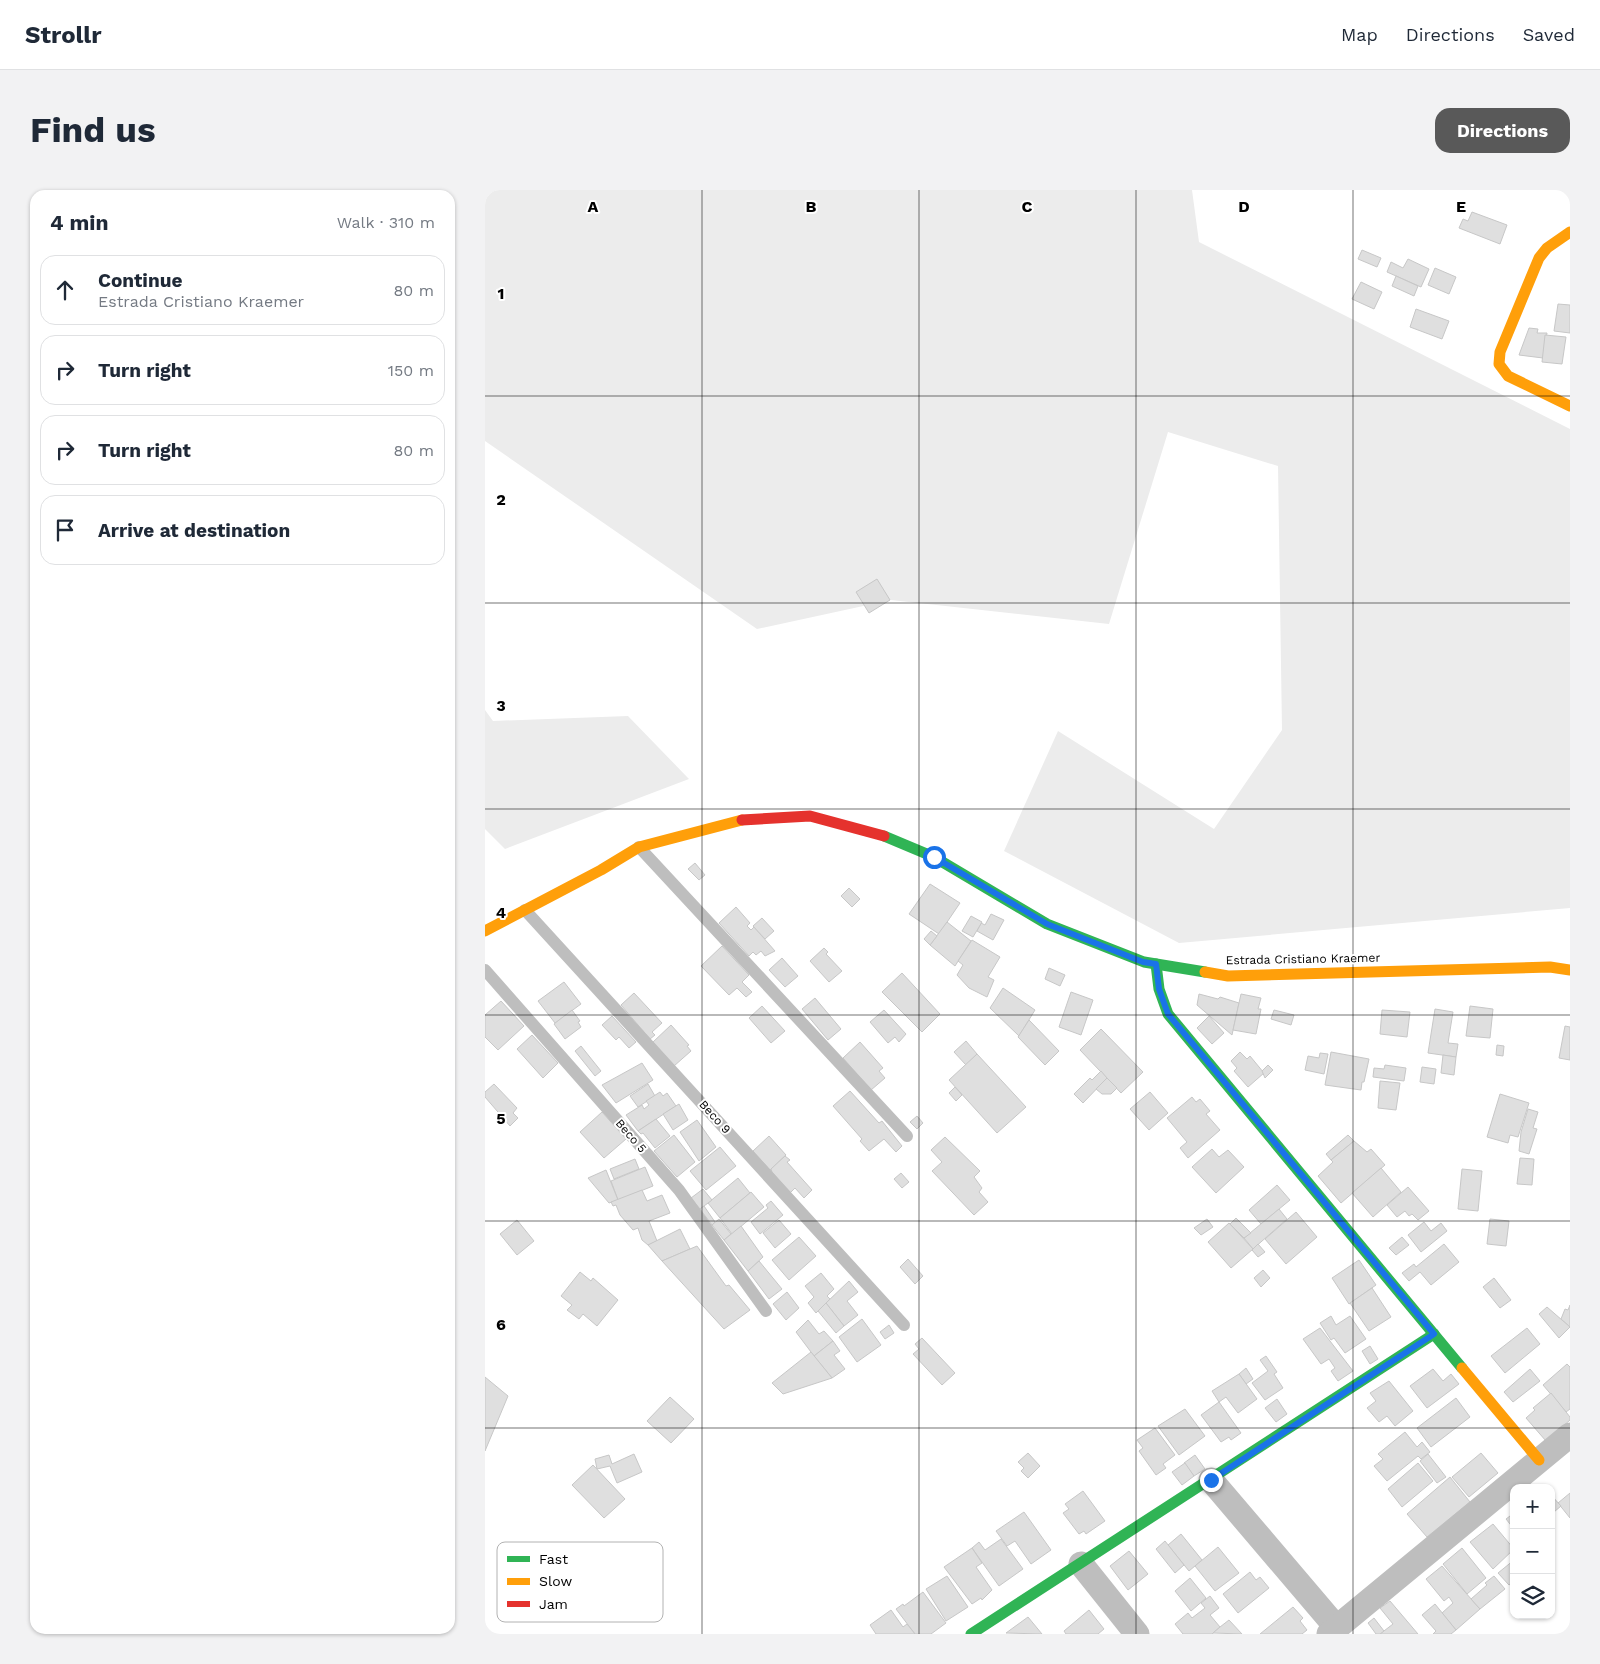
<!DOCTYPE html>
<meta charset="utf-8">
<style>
body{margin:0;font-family:"Work Sans",sans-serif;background:#f2f2f3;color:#1f2937}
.controls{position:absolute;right:15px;bottom:15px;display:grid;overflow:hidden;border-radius:10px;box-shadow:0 1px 4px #0004}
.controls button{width:45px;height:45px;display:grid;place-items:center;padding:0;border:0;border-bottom:1px solid #e0e1e3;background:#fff;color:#1f2937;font:25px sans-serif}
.stop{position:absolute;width:15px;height:15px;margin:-11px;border:4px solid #1a73e8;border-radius:50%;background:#fff}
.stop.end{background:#1a73e8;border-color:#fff;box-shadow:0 1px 5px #0008}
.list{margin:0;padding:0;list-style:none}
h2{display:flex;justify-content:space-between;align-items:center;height:65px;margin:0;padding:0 20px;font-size:21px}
h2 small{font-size:16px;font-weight:400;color:#747a83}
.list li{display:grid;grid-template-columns:32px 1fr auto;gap:15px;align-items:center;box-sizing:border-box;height:70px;margin:0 10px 10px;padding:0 10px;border:1px solid #e0e1e3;border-radius:15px}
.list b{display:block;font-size:19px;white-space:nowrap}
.list p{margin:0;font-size:16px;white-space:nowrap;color:#747a83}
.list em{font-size:16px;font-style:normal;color:#747a83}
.icon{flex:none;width:28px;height:28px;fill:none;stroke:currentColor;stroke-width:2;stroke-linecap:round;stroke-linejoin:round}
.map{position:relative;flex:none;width:1085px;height:1444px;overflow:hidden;border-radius:15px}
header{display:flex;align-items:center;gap:30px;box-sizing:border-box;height:70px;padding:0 25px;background:#fff;border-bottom:1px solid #e0e1e3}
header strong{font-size:24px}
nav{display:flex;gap:28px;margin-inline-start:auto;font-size:18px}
.intro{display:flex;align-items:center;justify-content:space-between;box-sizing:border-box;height:120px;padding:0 30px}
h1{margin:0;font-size:35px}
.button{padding:12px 22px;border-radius:15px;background:#595959;color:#fff;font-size:18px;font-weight:700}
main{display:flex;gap:30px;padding:0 30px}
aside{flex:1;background:#fff;border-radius:15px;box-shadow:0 1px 4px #0004}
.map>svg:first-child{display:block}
</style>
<header>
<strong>Strollr</strong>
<nav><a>Map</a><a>Directions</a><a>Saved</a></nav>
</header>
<div class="intro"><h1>Find us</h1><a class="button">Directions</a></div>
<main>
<aside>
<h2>4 min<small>Walk · 310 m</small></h2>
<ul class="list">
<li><svg class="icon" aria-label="ahead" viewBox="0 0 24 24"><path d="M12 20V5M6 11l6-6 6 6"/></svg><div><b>Continue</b><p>Estrada Cristiano Kraemer</p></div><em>80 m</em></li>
<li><svg class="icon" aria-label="right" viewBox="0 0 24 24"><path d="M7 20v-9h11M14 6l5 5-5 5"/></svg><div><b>Turn right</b></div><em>150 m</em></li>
<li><svg class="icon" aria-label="right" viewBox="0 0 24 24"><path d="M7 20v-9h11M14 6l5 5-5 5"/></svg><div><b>Turn right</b></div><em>80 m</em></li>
<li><svg class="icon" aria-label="arrive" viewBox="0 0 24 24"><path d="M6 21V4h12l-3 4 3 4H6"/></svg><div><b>Arrive at destination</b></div></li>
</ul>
</aside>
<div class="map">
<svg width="1085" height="1444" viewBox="0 0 1085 1444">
<rect width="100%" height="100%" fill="#fff"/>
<g fill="#ececec">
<path d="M0,0h707l7,52 371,187v479l-391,35 -175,-92 54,-120 156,98 68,-99 -4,-264 -110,-34 -59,192 -218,-24 -134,29 -272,-188z"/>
<path d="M0,520l8,11 135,-5 61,63 -184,70 -20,-20z"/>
</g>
<g fill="#dfdfdf" stroke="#c7c7c7">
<path d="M987,22l35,13 -7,19 -41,-16 4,-9 5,2z"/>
<path d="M877,60l19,8 -4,9 -19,-8z"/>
<path d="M923,69l21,10 -8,18 -34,-15 4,-10 12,6z"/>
<path d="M950,78l21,9 -7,17 -21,-9z"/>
<path d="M911,86l22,10 -4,10 -22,-10z"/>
<path d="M876,92l21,10 -8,17 -22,-10z"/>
<path d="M1073,114l12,1v28l-16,-2z"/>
<path d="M931,119l33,12 -7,18 -32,-12z"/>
<path d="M1044,138l9,1 -1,4h10l-4,25 -24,-3z"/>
<path d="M1060,145l21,2 -4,27 -20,-2z"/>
<path d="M392,389l13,21 -21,13 -13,-21z"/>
<path d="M210,673l10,12 -6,5 -11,-11z"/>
<path d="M445,694l30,19 -21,31 -30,-20z"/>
<path d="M364,698l11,11 -8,8 -11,-11z"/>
<path d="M251,717l14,16 -3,3 4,4 3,-3 21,24 -10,5 -4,-5 -5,4 -3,-3 -4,4 -30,-33z"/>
<path d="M506,724l13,6 -11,20 -16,-9 4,-8 4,2z"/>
<path d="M486,726l11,6 -9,15 -11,-6z"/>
<path d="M277,728l12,13 -9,8 -12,-13z"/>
<path d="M462,732l24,19 -16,25 -25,-21z"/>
<path d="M446,741l6,5 -7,9 -6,-6z"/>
<path d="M487,750l28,17 -12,20 6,3 -7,17 -18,-9 -12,-13 6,-10 -5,-4z"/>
<path d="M237,756l27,29 -7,7 10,10 -6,5 -9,-9 -8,7 -28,-29z"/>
<path d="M339,758l4,4 -2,2 16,17 -13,11 -19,-21z"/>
<path d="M297,768l16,18 -13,11 -16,-17z"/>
<path d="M564,778l16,7 -5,11 -15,-7z"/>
<path d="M417,783l38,41 -18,18 -40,-40z"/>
<path d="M79,792l17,22 -26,19 -17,-22z"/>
<path d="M518,798l32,22 -16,26 -29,-28z"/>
<path d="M586,802l22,8 -12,35 -22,-8z"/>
<path d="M149,803l28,30 -10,9 3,3 -5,4 -29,-34z"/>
<path d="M714,804l19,5 2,-2 19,6 -7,32 -35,-30z"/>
<path d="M756,804l20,4 -3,11h3l-5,25 -23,-4z"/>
<path d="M330,808l26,31 -13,11 -26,-31z"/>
<path d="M16,811l23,25 -26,24 -13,-13v-22z"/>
<path d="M277,816l23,25 -14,12 -22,-25z"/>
<path d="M985,816l23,3 -3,29 -24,-2z"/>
<path d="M950,819l18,3 -5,31 10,1 -2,13 -28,-4z"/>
<path d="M87,820l8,11 -2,1 3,5 -16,12 -11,-15z"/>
<path d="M399,820l22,24 -7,8 -4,-5 -7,6 -18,-21z"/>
<path d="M789,820l20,5 -3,10 -20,-6z"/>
<path d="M897,820l28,2 -3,25 -27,-3z"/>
<path d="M127,826l24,26 -7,6 -10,-11 -3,3 -14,-15z"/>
<path d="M724,826l15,17 -12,11 -15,-16z"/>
<path d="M544,830l30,31 -14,14 -27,-28z"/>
<path d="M186,835l18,20 -2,1 4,5 -17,15 -21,-24z"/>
<path d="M1080,836l5,1v33l-11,-2z"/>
<path d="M616,839l42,43 -22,21 -41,-43z"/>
<path d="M47,845l26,28 -15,15 -26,-29z"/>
<path d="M481,851l11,13 -11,11 -12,-13z"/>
<path d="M375,852l23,26 -4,3 6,7 -14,12 -28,-32z"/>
<path d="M1012,855l7,1 -1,10 -7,-1z"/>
<path d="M96,856l20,25 -6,5 -20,-25z"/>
<path d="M755,862l7,7 3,-3 14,17 -16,14 -14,-16 3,-3 -6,-7z"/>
<path d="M846,862l38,7 -5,23h-2l-1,8 -36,-5z"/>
<path d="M835,863l8,1 -4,20 -19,-4 3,-14 11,2z"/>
<path d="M492,864l49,53 -29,26 -48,-53z"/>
<path d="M958,865l13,2 -2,18 -13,-2z"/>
<path d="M157,873l11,17 -37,23 -14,-18z"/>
<path d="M783,875l5,5 -8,8 -3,-7z"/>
<path d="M900,875l21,3 -2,13 -31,-4 1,-9 10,1z"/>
<path d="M937,877l14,2 -2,15 -14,-2z"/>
<path d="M616,881l6,7 -24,25 -9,-9 16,-16 2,2z"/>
<path d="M622,888l10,10 -6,6h-9l-6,-5z"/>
<path d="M895,891l20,2 -4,27 -18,-2z"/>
<path d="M9,894l23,24 -4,5 5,5 -8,8 -25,-29v-5z"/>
<path d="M163,894l7,12 -17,11 -8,-11z"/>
<path d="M470,897l7,8 -6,6 -7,-8z"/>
<path d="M365,901l29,32 3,-2 20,25 -6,6 -12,-13 -15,12 -9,-10 2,-2 -29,-33z"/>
<path d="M175,902l3,4 4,-3 9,13 -38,25 -12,-16 16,-10 2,4 5,-4 -3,-4z"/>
<path d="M665,902l18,21 -19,17 -19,-21z"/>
<path d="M1015,904l29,9 -11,34 -8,-2 -2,8 -21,-6z"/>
<path d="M707,907l4,5 4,-3 10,12 -4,3 14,16 -32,28 -8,-10 7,-6 -20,-24z"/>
<path d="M194,914l9,16 -15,10 -10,-16z"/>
<path d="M1043,919l10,3 -5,16 4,1 -8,25 -10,-3 2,-19z"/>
<path d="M117,922l24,27 -22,19 -24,-26z"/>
<path d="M432,926l6,7 -6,6 -7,-7z"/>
<path d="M171,929l14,17 -15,12 -12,-15 -2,1 -3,-3z"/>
<path d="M212,930l19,27 -17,14 -19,-29z"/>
<path d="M189,945l21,27 -18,15 -23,-26z"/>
<path d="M863,945l6,6 -23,19 -5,-6z"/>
<path d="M284,946l17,19 -16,15 -17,-19z"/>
<path d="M460,947l35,34 -6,6 8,11 -3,4 9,10 -14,13 -42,-44 10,-9 -11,-12z"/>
<path d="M869,951l13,11 4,-3 14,16 -44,38 -23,-27 15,-14 -2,-2z"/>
<path d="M235,957l16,19 -30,24 -16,-19z"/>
<path d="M727,959l7,8 9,-7 16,17 -28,26 -24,-26z"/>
<path d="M300,966l5,4 -3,2 25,28 -8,8 -9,-10 -5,5 -18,-21 -1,-3z"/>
<path d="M1035,968l14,1 -2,26 -15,-1z"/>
<path d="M150,969l4,10 -25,10 -4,-10z"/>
<path d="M160,977l8,19 -35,14 -7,-19z"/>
<path d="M896,978l20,24 -28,25 -21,-24z"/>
<path d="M977,979l20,2 -4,40 -20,-2z"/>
<path d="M121,980l12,30 -9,3 -21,-25z"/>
<path d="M416,983l8,9 -7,6 -8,-9z"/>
<path d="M253,988l12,15 -30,25 -12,-15z"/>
<path d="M792,995l13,15 -29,24 -12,-14z"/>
<path d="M923,997l21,24 -11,9 -6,-6 -3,2 -4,-5 -8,6 -10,-12z"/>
<path d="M218,999l9,11 -12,9 -9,-11z"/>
<path d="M157,1000l5,11 15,-6 8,18 -21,8 8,20 -9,4 -6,-5 -4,-12 -5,2 -13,-15 -4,-10 -3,1 -2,-4z"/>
<path d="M266,1002l13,15 -32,27 -12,-16z"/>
<path d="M286,1011l12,14 -23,19 -9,-12 17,-14 -2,-3z"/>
<path d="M219,1016l11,16 -3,3 -12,-16z"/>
<path d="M794,1019l8,10 -34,30 -9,-11z"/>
<path d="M811,1022l21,25 -31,27 -21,-25z"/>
<path d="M751,1028l15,15 -7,5 -14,-14z"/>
<path d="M234,1029l12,15 -7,6 -12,-15z"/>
<path d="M722,1029l6,8 -12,8 -7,-7z"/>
<path d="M1005,1029l19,2 -3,25 -19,-2z"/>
<path d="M32,1030l17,21 -17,14 -17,-21z"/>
<path d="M294,1030l12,14 -16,14 -12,-15z"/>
<path d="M939,1032l7,9 10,-8 6,8 -26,21 -13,-17z"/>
<path d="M744,1033l24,26 -22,19 -23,-26z"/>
<path d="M256,1036l22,31 -15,14 -24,-31z"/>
<path d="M195,1039l10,20 -28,12 -14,-16z"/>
<path d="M314,1047l17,19 -27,24 -17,-20z"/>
<path d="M917,1047l7,8 -13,10 -7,-7z"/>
<path d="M773,1054l7,8 -7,5 -6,-7z"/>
<path d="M959,1054l15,18 -28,23 -11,-13 -11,9 -7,-8 12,-9 2,3z"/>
<path d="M212,1056l29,40 3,-1 21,25 -26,19 -62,-68z"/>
<path d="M423,1069l15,17 -8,8 -15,-17z"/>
<path d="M874,1070l17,25 -27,19 -17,-26z"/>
<path d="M274,1071l23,28 -13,10 -21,-28z"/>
<path d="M778,1080l7,8 -9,9 -7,-9z"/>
<path d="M95,1082l11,9 2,-3 25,22 -21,26 -14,-12 -4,5 -12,-9 5,-5 -11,-9z"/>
<path d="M336,1083l13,16 -7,7 3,3 -14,14 -8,-10 6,-6 -9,-11z"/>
<path d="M1009,1088l17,22 -11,8 -17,-21z"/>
<path d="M364,1091l9,11 -11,9 11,14 -14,11 -18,-23z"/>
<path d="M887,1098l19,29 -22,14 -19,-28z"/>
<path d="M302,1102l12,16 -13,12 -13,-16z"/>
<path d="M341,1113l18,23 -8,7 -18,-22z"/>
<path d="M1085,1115v22l-9,-8 4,-10 3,1z"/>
<path d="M1062,1117l23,20 -11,11 -20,-24z"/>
<path d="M846,1126l5,9 14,-9 16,23 -21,14 -11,-15 -3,2 -11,-17z"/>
<path d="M377,1129l19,26 -24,17 -18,-25z"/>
<path d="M323,1130l11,14 5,-3 9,10 -19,15 -18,-24z"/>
<path d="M404,1135l5,8 -9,6 -5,-7z"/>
<path d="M835,1138l33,43 -15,10 -7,-10 4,-3 -6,-9 -8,5 -18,-25z"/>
<path d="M1042,1138l13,16 -35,29 -14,-17z"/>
<path d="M437,1148l33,35 -13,12 -29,-31 6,-5 -4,-5z"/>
<path d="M348,1151l7,10 -6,4 11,14 -13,9 -18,-22z"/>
<path d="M885,1156l8,13 -8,5 -8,-13z"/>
<path d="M326,1162l21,26 -49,16 -11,-11z"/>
<path d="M781,1166l11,16 -3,2 9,14 -18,12 -13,-17 16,-12 -8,-11z"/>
<path d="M1082,1174l3,3v42l-4,3 -23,-27z"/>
<path d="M761,1178l7,11 -7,5 -7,-10z"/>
<path d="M948,1179l10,12 8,-7 8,10 -32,24 -17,-22z"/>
<path d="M1045,1179l10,12 -27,21 -9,-10z"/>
<path d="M754,1184l18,25 -19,14 -12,-16 -7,5 -7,-11z"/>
<path d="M0,1187l23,19 -23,55z"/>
<path d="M904,1191l24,30 -18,15 -8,-10 -8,6 -12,-14 9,-7 -6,-8z"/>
<path d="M1066,1203l19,24v3l-24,21 -20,-23 9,-8 -2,-2z"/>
<path d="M185,1207l24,22 -23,24 -24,-22z"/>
<path d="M971,1208l14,19 -39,30 -14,-19z"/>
<path d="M792,1209l10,15 -11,8 -11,-14z"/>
<path d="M734,1212l22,31 -10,7 -2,-3 -8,5 -20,-27z"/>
<path d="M700,1219l20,27 -26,19 -21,-29z"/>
<path d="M670,1238l20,27 -12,9 3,4 -10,7 -17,-24 4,-3 -6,-8z"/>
<path d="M920,1242l12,15 5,-5 8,10 -9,7 -3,-3 -31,25 -13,-15 9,-7 -5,-5z"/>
<path d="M543,1263l12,13 -12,12 -7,-7 3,-3 -6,-6z"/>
<path d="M996,1263l17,20 -29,24 -17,-20z"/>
<path d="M149,1264l8,18 -25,11 -7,-17 -13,3 -2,-10 14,-4 3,9z"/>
<path d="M943,1264l18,23 -9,6 -17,-22z"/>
<path d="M710,1265l10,14 -11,7 -10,-13z"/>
<path d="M700,1273l9,13 -12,9 -10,-13z"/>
<path d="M933,1273l15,18 -31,26 -14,-18z"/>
<path d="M108,1275l32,34 -21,19 -32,-33z"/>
<path d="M965,1287l20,25 -43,35 -20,-23z"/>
<path d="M598,1301l22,30 -19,13 -2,-3 -5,3 -16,-21 6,-4 -4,-5z"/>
<path d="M1085,1303v25l-12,-15z"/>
<path d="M1066,1305l10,11 -7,6 -3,-3z"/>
<path d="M539,1322l27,38 -20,14 -16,-23 -8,5 -11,-15z"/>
<path d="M1029,1323v16l-8,-10z"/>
<path d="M1008,1334l21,25 -21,20 -23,-27z"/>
<path d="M696,1344l21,26 -13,11 -21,-26z"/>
<path d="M516,1349l22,30 -24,17 -27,-38 7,-6 6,8z"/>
<path d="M680,1351l19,24 -9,8 -19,-24z"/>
<path d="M733,1357l21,26 -24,18 -20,-25z"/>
<path d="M487,1358l10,15 -6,4 16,23 -10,10 -1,-2 -9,6 -28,-37z"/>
<path d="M977,1358l24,30 -19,16 -24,-30z"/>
<path d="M644,1361l19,23 -20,16 -18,-24z"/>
<path d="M1029,1370v21l-5,4 -11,-12z"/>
<path d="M957,1376l38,43 -24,21 -14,-17 11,-10 -4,-6 -5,4 -18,-22z"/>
<path d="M765,1382l6,8 4,-3 9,11 -31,25 -15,-19z"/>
<path d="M462,1386l21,31 -22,14 -20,-32z"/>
<path d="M1009,1386l11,13 -25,20 -9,-10 16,-14 -2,-2z"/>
<path d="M705,1388l16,20 -15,13 -16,-20z"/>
<path d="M438,1402l23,31 -15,11h-16l-19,-25 7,-5 1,2z"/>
<path d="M725,1406l9,12 -9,7 10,12 -8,7h-29l-8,-10 13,-11 4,5 13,-10 -4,-5z"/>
<path d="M905,1411l28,33h-38l13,-10 -13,-16z"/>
<path d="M950,1414l21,26 -5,4h-18l3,-3 -14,-16z"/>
<path d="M808,1417l10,11 -3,3 7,9 -5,4h-42z"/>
<path d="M406,1420l12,17 4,-3 8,10h-39l-6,-9z"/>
<path d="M604,1420l15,19 -6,5h-32l-2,-3z"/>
<path d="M543,1427l14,17 -36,-1z"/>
<path d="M889,1428l10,13 -4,3h-4l-8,-11z"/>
<path d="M744,1430l13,14 -29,-1 7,-6z"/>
</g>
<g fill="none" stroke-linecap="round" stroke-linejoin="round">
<g stroke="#bebebe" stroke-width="12">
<path d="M154,657l268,289"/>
<path d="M40,720l379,415"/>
<path d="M0,780l194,220 87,121"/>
</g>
<g stroke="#bebebe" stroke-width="25">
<path d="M726,1290l126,148"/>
<path d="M596,1374l56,70"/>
<path d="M844,1444l241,-199"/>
</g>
<g stroke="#30b455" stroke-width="11">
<path d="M399,646l50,21 113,67 97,38 61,10"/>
<path d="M671,774l3,25 9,25 294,354"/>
<path d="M486,1444l463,-300"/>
</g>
<g stroke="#ff9f0a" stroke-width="11">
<path d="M1085,42l-23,16 -8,10 -39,94 -1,12 9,12 62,30"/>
<path d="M0,741l116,-61 38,-23 103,-27"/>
<path d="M720,782l23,4 322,-9 20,3"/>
<path d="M977,1178l77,92"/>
</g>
<path stroke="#e5322d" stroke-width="11" d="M257,630l68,-4 74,20"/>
</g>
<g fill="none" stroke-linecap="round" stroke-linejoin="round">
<path stroke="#1a73e8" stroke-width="6" d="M449,667l113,67 96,38 13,2 3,25 9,25 266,320 -223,146"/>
</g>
<path fill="none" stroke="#000" stroke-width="1" stroke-opacity="0.55" d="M217,0v1444M434,0v1444M651,0v1444M868,0v1444M0,206h1085M0,413h1085M0,619h1085M0,825h1085M0,1031h1085M0,1238h1085"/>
<g text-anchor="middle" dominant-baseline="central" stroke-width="4" stroke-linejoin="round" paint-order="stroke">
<g font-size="12" fill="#000" stroke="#fff">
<text transform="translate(818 769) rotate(-1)">Estrada Cristiano Kraemer</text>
<text transform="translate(230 927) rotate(48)">Beco 9</text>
<text transform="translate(146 946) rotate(49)">Beco 5</text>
</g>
</g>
<rect x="12" y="1352" width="166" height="80" rx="8" fill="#fff" stroke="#b2b2b2" stroke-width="1"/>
<rect x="22" y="1366" width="23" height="6" fill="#30b455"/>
<rect x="22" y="1388" width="23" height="7" fill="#ff9f0a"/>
<rect x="22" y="1411" width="23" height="6" fill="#e5322d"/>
<g font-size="14" fill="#000">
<text x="54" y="1374">Fast</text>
<text x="54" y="1396">Slow</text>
<text x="54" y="1419">Jam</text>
</g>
<g font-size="16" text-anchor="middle" font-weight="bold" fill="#000" stroke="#fff" stroke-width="4" stroke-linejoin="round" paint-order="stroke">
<text x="108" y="22">A</text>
<text x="326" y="22">B</text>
<text x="542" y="22">C</text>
<text x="759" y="22">D</text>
<text x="976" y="22">E</text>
<text x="16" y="109">1</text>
<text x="16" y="315">2</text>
<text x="16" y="521">3</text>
<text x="16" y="728">4</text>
<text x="16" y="934">5</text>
<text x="16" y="1140">6</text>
</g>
</svg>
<div class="controls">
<button>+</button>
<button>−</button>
<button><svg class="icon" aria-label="layers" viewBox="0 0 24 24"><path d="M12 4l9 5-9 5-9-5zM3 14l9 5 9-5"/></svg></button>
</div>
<div class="stop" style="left:449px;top:667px"></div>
<div class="stop end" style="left:726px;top:1290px"></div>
</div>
</main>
